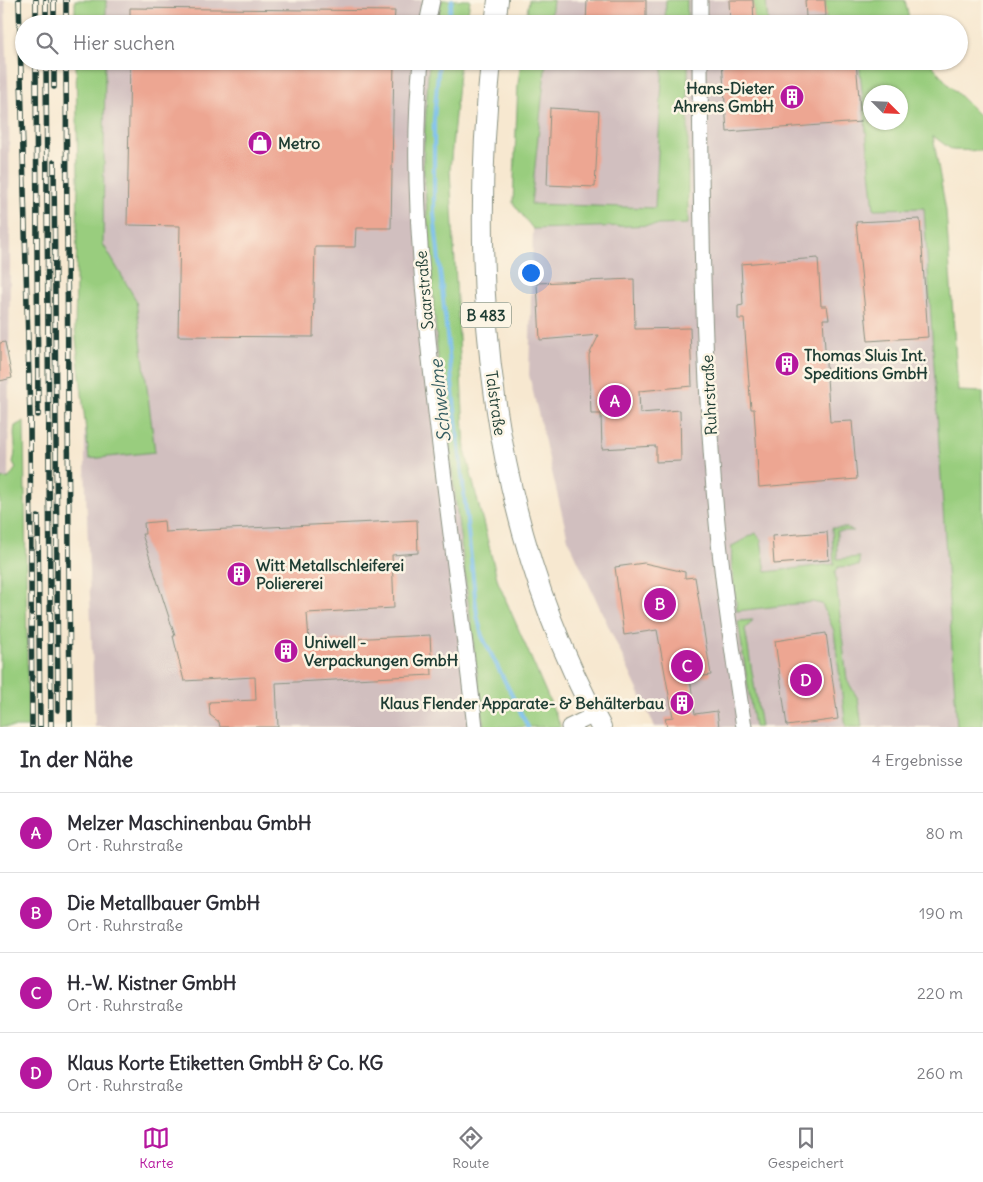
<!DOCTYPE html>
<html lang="de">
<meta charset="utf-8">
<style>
body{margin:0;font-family:Delius,sans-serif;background:#f7f7f7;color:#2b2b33}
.compass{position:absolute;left:863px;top:85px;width:45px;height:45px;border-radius:50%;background:#fff;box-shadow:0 1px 4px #0004;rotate:114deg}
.you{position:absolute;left:530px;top:272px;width:18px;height:18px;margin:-12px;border:4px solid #fff;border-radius:50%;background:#1a73e8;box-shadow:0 0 0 8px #1a73e833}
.badge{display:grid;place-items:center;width:32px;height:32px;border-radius:50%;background:#b5179e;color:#fff;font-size:16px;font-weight:700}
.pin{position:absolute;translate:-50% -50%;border:2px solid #fff;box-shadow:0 1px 5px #0006}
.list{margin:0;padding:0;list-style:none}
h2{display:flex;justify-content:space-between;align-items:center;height:65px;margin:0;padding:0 20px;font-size:21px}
h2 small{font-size:16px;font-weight:400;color:#7c7c81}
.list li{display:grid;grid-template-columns:32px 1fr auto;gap:15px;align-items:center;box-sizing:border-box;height:80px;padding:0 20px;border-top:1px solid #e1e1e2}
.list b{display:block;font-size:19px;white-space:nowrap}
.list p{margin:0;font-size:16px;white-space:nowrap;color:#7c7c81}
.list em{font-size:16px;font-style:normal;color:#7c7c81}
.icon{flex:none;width:28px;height:28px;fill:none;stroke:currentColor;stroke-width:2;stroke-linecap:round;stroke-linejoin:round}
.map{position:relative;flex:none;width:983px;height:727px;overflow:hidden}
.search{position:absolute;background:#fff;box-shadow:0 1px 4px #0004;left:15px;right:15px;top:15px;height:55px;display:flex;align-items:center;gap:12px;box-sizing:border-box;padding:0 18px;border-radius:28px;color:#7c7c81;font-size:19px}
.sheet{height:385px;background:#fff}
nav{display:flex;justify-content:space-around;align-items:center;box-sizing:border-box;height:70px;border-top:1px solid #e1e1e2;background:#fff;font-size:14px;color:#7c7c81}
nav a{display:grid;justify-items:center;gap:2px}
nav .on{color:#b5179e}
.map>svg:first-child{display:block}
</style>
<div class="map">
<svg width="983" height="727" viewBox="0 0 983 727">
<rect width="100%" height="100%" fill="#fcf5e5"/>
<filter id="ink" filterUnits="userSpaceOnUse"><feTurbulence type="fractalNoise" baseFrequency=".02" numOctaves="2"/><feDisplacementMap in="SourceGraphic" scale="10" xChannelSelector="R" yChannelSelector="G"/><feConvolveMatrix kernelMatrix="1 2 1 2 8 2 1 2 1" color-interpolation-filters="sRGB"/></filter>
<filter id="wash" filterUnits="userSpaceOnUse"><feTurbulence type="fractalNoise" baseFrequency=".0096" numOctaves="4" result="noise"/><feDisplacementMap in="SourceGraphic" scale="20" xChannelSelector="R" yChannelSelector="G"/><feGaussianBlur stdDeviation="1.12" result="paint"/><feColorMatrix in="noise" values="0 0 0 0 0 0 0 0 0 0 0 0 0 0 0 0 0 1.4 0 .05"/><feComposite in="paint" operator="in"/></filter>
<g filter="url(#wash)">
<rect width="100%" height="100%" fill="#f7e8d0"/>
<g fill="#d1bfbf">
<path d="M0,0h5l4,110 1,148 -2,220 -8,2z"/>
<path d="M95,0h347l-6,24h-341z"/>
<path d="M553,0h113l-1,24h-115z"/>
<path d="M687,0h166l2,24h-168z"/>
<path d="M94,61h335l-6,100 15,198 46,368h-389l-10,-262 -1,-173z"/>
<path d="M546,61h117l-7,147 -125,-4z"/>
<path d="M688,61h171l15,148 50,-1 33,519h-302l-87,-188 -39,-164 4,-146 155,-5 2,-15z"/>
</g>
<g fill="#99cd7e" stroke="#5c8559" fill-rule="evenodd">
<rect x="75" y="0" width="31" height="24"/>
<path d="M442,0h28l-4,24h-30z"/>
<path d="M529,0h24l-3,24h-25z"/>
<path d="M666,0h21v24h-22z"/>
<path d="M753,0h13l2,24 -14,-1z"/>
<path d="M825,0h80l5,24h-84z"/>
<path d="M76,61h29l-2,183 33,56 19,152 -66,7 -14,-130 3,-149z"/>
<path d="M429,61h31l-10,109 15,280 33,132 63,145h-77l-46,-368 -15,-198z"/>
<path d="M521,61h25l-15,143 124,4 8,-147h25v163l-155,5 -20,-26 5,-119z"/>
<path d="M859,61h70l18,22 36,36v32l-31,-1 -19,-14 13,75 12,180 25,1v335h-26l-33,-519 -50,1zM870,92h30v30h-30z"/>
<path d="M24,421l4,306h-28v-248l9,-1 7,-10 -3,-6c5,-16 -1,-24 2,-36z"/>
<path d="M832,528h15l7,3h-17v28l22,-2v9l-21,1 -3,5 12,108 11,19 4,28h-16l-12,-96 -12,-27 -10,-2 -75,9c-2,-22 -7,-43 -5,-65l24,-13 5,7 5,32 68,-8z"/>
<path d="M753,620l-8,9 16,98h-7l-16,-106z"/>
</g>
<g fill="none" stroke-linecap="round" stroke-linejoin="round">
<g stroke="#74bdec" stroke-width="4">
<path d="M447,24l5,-24"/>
<path d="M439,61l-5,58v95l43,401 5,21 46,91"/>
</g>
</g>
<g id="blocks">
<g fill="#eda692">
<path d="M587,0h59v24h-60z"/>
<path d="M729,0h24l1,24h-18l-6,-3z"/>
<path d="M805,0h20l1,16 -20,1z"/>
<path d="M130,8l265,3 -1,13h-264z"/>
<path d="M130,61h264l-3,167h-35l-1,19h-40l-2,90 -135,-1 2,-110 -53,-1z"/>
<path d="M722,61h134l5,61 -134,10z"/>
<path d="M550,108l49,3 -4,76 -48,-2z"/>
<path d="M920,219l8,118 -60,4 -12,-119z"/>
<path d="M818,258l3,48h6l2,13h-6l7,103 22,-1 5,58 -98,8 -5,-78h-3l-7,-90h-6v-13l5,-1 -2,-41z"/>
<path d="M634,279l1,50 55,-1 2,58 -53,5 1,22 40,-3 1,51 -25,1v-16l-54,3 -1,-35h-10l-2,-59 10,-20 -59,5 -3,-57z"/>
<path d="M5,342l7,36 -12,3v-38z"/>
<path d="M417,520l1,33 -26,2 2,53 -87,5 2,28 121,-6 2,40 -156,8 2,44h-58l-1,-5 -9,-7 -1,-13 47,-2 -1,-23 -71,4 -11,-45h2l-33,-102h3l-1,-11 20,-2 1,11z"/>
<path d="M827,532l2,28 -55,4 -2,-28z"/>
<path d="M644,563l41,9v6l10,-1 16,98 -21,3 5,36 22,-3 2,16h-52l-2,-9 8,-1 -16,-87 -33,5 -9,-68z"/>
<path d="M826,633l12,86 -51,7 -12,-85z"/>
</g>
</g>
</g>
<g filter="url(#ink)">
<use href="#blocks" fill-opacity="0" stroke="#8b9282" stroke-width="1"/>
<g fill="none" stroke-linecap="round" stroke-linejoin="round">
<defs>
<g id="minor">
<path d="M700,0v24"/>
<path d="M427,24l5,-24"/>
<path d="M421,61c-10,100 -1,199 9,298 13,123 31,245 45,368"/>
<path d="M700,61c1,138 2,277 13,415 6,84 18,168 31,251"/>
<path d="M569,727l25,-12"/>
</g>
<g id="major">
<path d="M495,24l3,-24"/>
<path d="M491,61c-23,227 -1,463 110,666"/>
</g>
</defs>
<use href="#minor" stroke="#8b9282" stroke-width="17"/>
<use href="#major" stroke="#8b9282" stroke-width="22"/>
<use href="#minor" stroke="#fff" stroke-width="15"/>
<use href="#major" stroke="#fff" stroke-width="20"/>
<defs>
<g id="rail">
<path d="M19,0l11,418 2,309"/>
<path d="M36,0v24"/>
<path d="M46,0v24"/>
<path d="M54,0v24"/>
<path d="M66,24v-24"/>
<path d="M36,61l2,354"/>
<path d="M46,61l5,666"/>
<path d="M54,61v26"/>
<path d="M66,61l4,666"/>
<path d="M54,162l4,548"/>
<path d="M38,517l2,210"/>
</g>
</defs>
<use href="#rail" stroke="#1f3d34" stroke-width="5.5"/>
<use href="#rail" stroke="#fcf5e5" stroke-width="4" stroke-dasharray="11" stroke-linecap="butt"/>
</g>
</g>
<defs>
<symbol id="building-disc" viewBox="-11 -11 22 22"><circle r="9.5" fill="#b5179e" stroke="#fcf5e5"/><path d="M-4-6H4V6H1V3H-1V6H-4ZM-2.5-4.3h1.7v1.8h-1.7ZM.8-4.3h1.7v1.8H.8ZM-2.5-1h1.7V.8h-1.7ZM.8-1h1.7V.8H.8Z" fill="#fff"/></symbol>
<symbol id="shop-disc" viewBox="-11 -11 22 22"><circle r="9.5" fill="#b5179e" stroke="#fcf5e5"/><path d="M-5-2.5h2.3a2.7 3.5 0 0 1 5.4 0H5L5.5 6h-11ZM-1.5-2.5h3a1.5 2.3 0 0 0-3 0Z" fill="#fff"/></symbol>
</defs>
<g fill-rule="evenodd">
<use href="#building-disc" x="778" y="83" width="28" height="28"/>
<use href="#shop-disc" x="246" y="129" width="28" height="28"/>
<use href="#building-disc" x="773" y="350" width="28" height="28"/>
<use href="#building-disc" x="225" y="560" width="28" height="28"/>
<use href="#building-disc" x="272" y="637" width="28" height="28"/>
<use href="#building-disc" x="668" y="689" width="28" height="28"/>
</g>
<g text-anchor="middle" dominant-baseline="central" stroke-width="5" stroke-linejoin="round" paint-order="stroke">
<rect fill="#fcf5e5" stroke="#617469" stroke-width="1" x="461" y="302.5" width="50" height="25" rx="4"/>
<g font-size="15" font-weight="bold" fill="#1f3d34">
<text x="486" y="315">B 483</text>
</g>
<g font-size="16" font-weight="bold" fill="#1f3d34" stroke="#fcf5e5" text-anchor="start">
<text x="774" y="88" text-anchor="end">Hans-Dieter<tspan x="774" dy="18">Ahrens GmbH</tspan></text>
<text x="278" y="143">Metro</text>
<text x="804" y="355">Thomas Sluis Int.<tspan x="804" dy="18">Speditions GmbH</tspan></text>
<text x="256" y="565">Witt Metallschleiferei<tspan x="256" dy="18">Poliererei</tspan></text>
<text x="304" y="642">Uniwell -<tspan x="304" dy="18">Verpackungen GmbH</tspan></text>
<text x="664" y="703" text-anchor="end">Klaus Flender Apparate- &amp; Behälterbau</text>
</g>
<g font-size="16" fill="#1f3d34" stroke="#fcf5e5">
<text transform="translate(424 290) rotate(-95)">Saarstraße</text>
<text transform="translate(709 395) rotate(-93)">Ruhrstraße</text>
<text transform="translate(496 403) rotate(82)">Talstraße</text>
</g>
<g font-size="18" font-style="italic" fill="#345d62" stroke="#fcf5e5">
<text transform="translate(440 401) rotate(-96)">Schwelme</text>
</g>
</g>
</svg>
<svg class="compass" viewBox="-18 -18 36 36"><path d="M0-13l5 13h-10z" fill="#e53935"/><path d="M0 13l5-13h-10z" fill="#7c7c81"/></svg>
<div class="you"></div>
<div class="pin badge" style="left:615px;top:401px">A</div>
<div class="pin badge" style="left:660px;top:604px">B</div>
<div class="pin badge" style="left:687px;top:666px">C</div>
<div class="pin badge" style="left:806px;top:680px">D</div>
<div class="search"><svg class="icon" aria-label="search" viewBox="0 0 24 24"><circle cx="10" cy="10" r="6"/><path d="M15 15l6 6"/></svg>Hier suchen</div>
</div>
<section class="sheet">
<h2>In der Nähe<small>4 Ergebnisse</small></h2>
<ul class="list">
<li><span class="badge">A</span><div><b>Melzer Maschinenbau GmbH</b><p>Ort · Ruhrstraße</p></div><em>80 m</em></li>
<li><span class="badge">B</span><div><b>Die Metallbauer GmbH</b><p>Ort · Ruhrstraße</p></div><em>190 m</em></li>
<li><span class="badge">C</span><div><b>H.-W. Kistner GmbH</b><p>Ort · Ruhrstraße</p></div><em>220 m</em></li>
<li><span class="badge">D</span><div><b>Klaus Korte Etiketten GmbH &amp; Co. KG</b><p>Ort · Ruhrstraße</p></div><em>260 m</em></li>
</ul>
</section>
<nav>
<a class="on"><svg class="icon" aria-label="map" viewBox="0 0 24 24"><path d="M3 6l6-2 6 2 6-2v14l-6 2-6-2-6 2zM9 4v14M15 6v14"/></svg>Karte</a>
<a><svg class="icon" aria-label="directions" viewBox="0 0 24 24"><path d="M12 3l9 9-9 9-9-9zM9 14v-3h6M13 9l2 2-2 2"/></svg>Route</a>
<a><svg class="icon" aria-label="saved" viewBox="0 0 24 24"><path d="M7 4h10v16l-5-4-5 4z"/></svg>Gespeichert</a>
</nav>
